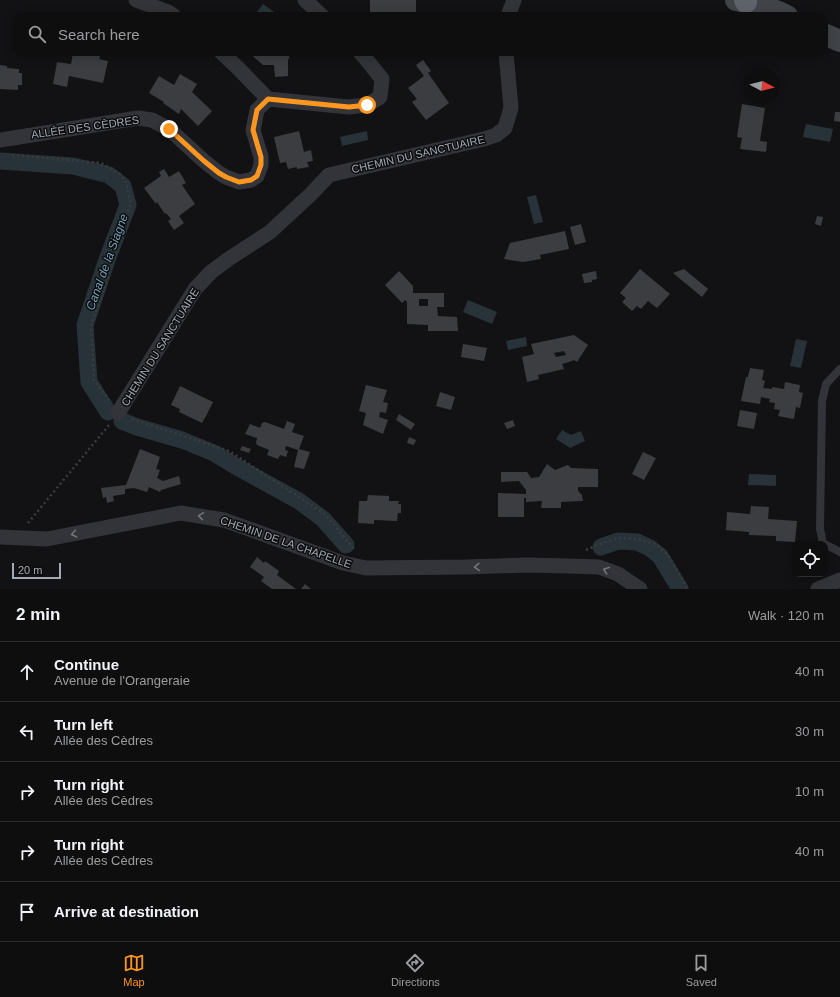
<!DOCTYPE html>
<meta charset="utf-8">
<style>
body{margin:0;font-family:Helvetica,sans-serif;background:#1c1c1d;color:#f1f3f6}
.controls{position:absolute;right:12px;bottom:12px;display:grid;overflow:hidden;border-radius:8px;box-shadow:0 2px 10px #0003}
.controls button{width:36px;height:36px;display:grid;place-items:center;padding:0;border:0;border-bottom:1px solid #2e2e2f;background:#0e0e0f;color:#f1f3f6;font:20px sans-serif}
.compass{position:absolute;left:744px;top:68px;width:36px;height:36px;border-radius:50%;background:#0e0e0f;box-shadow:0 2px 10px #0003;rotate:97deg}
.scale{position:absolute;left:12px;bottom:10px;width:49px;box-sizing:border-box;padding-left:4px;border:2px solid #a2abb5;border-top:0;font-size:11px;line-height:14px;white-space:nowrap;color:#a2abb5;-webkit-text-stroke:3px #0d0d0f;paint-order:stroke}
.stop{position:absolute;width:12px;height:12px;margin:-9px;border:3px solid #ff961f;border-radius:50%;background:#fff}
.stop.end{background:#ff961f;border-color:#fff;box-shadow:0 1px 4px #0008}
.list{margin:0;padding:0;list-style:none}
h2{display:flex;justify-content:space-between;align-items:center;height:52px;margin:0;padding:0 16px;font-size:17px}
h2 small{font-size:13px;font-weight:400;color:#9b9c9e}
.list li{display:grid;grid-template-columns:26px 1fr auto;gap:12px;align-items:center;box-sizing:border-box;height:60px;padding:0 16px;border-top:1px solid #2e2e2f}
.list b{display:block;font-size:15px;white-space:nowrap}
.list p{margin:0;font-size:13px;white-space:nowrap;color:#9b9c9e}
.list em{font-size:13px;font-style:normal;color:#9b9c9e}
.icon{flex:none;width:22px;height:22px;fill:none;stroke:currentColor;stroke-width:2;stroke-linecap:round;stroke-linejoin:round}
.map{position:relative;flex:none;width:840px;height:589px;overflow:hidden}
.search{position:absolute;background:#0e0e0f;box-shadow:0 2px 10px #0003;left:12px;right:12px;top:12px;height:44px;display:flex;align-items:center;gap:10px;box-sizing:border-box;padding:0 14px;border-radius:12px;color:#9b9c9e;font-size:15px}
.sheet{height:352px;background:#0e0e0f}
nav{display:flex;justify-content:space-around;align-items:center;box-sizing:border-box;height:56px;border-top:1px solid #2e2e2f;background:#0e0e0f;font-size:11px;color:#9b9c9e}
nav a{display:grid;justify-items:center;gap:2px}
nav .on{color:#ff961f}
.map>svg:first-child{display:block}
</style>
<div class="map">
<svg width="840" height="589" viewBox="0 0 840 589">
<rect width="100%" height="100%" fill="#121214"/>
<g fill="#273338">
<path d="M263,4l17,12h-18l-5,-4z"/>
<path d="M806,124l27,5 -3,13 -27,-5z"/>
<path d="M367,131l1,9 -26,6 -2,-9z"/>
<path d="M536,195l7,27 -9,2 -7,-27z"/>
<path d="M468,300l29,12 -5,12 -29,-12z"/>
<path d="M526,337l1,9 -19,4 -2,-9z"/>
<path d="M796,339l11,2 -6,27 -11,-2z"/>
<path d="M562,430l9,5 10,-4 4,10 -15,7 -14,-9z"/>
<path d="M749,474l27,1v11l-28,-1z"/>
</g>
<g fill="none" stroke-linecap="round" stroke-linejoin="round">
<g stroke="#273338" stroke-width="17">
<path d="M0,161l73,5 36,9 14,11 5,19 -20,52 -23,68 4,57 19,30"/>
<path d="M122,421l15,6 45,13 32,13 23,14 62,34 24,18 23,26"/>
<path d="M601,547l17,-6 19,1 13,6 10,8 20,33"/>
</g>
</g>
<g fill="#3c3d41" fill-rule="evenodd">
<path d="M370,0h46v16h-29v-1h-17z"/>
<path d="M73,52l28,1 -2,6 9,2 -5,22 -34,-7 -2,11 -14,-3 4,-22 14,2z"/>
<path d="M248,52h41v7h-1v17l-13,1 -1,-12h-11z"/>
<path d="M423,60l8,11 -3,2 21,30 -23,17 -14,-18 5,-3 -9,-11 16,-12 -8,-11z"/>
<path d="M0,65l7,1v2l12,1v4h3v12h-4v5l-18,-1z"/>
<path d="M180,74l17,10 -5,8 20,19 -14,15 -17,-17 -2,5 -16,-11 1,-1 -15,-9 10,-17 15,9z"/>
<path d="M742,104l23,4 -5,33 7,1 -1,10 -26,-3 2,-11 -5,-1z"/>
<path d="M835,112h5v10l-6,-1z"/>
<path d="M299,131l5,21 7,-2 2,11 -6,1 2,5 -12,2v-2l-9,2 -2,-7 -6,1 -6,-26z"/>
<path d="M164,169l5,8 10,-6 7,12 -4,2 13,19 -16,12 5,7 -10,7 -6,-9 3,-2 -5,-6 -1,1 -8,-12 -1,2 -12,-16 17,-12 -2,-4z"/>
<path d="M817,216l6,1 -2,9 -6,-2z"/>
<path d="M581,224l5,18 -11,3 -5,-18z"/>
<path d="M565,231l4,18 -29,6 1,4 -18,3 -19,-3 6,-16z"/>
<path d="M640,269l30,25 -13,14 -9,-7 -7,8 -4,-3 -5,5 -10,-9 4,-4 -6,-5z"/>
<path d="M684,269l24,20 -6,8 -29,-24z"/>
<path d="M399,271l14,15v7h31v14h-7l1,9 19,1 1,14h-30v-6l-21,-1v-22l-2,-2 -3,3 -17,-18zM419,299h9v7h-9z"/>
<path d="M596,271l1,8 -5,1v2l-8,1 -2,-9z"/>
<path d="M574,335l14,10 -11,17 -3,-2 -2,1 -10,3 2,5 -26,6 1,4 -12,3 -5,-25 12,-3 -3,-10zM564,351l2,4 -10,2 -2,-4z"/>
<path d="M463,344l24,4 -3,13 -23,-4z"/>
<path d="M750,368l14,2 -2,10 3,1 -2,7 9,1v-2l12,2 1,-7 15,3 -1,7 4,1 -3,15 -4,-1 -2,12 -16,-3 2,-6 -6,-1 1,-6 -6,-1 1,-3 -9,-2 -1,7 -19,-3 5,-24h2z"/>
<path d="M366,385l21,5 -4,12 5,1 -2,10 -6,-1 -1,5 9,3 -5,14 -20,-9 3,-12 -7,-2z"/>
<path d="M180,386l33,16 -7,14 -4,7 -23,-11 1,-3 -9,-4z"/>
<path d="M440,392l15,5 -4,13 -15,-4z"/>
<path d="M740,410l17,3 -3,16 -17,-3z"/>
<path d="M399,414l16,10 -4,6 -15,-10z"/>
<path d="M513,420l2,6 -8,3 -3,-6z"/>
<path d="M287,421l8,3 -3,8 12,4 -5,13 11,3 -6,17 -10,-2 4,-17 -12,-4 -1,4 3,1 -2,6 -6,-2 -2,4 -11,-4 2,-5 -12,-5 -1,-2 1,-5 -12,-4 5,-10 10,4 2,-5 3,-1 19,7z"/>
<path d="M409,437l7,3 -2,5 -7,-2z"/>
<path d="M242,446l9,3 -2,4 -9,-3z"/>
<path d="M140,449l20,8 -4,12 4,1 -3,8 6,3 16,-5 2,8 -20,6 -1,2 -11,-5 -2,5 -13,-4 -9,1v5l-12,2 1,5 -7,2 -1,-6 -3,1 -2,-10 25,-3z"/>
<path d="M643,452l13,6 -12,22 -12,-6z"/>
<path d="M547,464l8,6 13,-5 3,3 27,1v18h-20v4l4,4 1,6 -22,1v6h-20l1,-7 -16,1v-4h-2v19h-26v-24l28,1v-4l-7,-9 -18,1v-10h26l4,6 8,-1z"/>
<path d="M368,495l21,1v5h10l-1,3h3v9h-3l-1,8 -23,-1v4l-16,-1 1,-22h8z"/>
<path d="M751,506l18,1 -1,12 29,2 -2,21 -19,-1v-5l-27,-1v-3l-23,-2 1,-18 23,2z"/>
<path d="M257,557l7,6 1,-2 14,10 -2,4 19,14h-24l-11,-8 3,-4 -14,-10z"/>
<path d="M305,584l6,5h-10z"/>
</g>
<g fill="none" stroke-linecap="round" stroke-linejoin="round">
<g stroke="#393c40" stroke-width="2.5" stroke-dasharray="2 3" stroke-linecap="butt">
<path d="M12,155l89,8 19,11 6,9 5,21 -40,122 3,55 15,19"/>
<path d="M132,419l97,32 96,63 29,35"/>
<path d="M28,523l81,-98"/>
<path d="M586,550l14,-6 19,-6 18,1 18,5 13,11 20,34"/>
</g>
<path stroke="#333439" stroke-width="8" d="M840,369l-14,15 -4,17 -2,128 3,14 17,9"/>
<g stroke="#333439" stroke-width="15">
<path d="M136,0l32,12 6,4"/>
<path d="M305,0l17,16"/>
<path d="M508,16l6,-16"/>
<path d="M221,52l17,16 30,31 81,8 18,-2 13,-8 2,-18 -16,-20 -6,-7"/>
<path d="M0,140l138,-22 14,2 17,9 35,32 15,12 7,4 13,5 12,-2 6,-4 4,-11v-8l-8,-27 4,-20 11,-11"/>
<path d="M118,413l77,-124 16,-17 19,-14 40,-26 40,-37 19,-20 155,-36 12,-4 9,-7 6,-20 -5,-56"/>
<path d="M0,537l47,2 134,-26 43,7 119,43 23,5 100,-1 61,-2 41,1 31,1 19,7 22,15"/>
<path d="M818,589l22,-9"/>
</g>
<g stroke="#404449" stroke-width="22">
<path d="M736,0c17,3 35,8 51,16"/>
<path d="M824,34l16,7"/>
</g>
<path stroke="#5e636a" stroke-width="22" d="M745,0l1,2"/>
</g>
<defs><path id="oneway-chevron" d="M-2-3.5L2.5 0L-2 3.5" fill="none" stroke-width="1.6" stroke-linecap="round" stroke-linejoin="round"/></defs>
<g stroke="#70757d">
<use href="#oneway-chevron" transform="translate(201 516) rotate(-171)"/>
<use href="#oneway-chevron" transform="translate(74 534) rotate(169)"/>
<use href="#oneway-chevron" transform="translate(477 567) rotate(178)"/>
<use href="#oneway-chevron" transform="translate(606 570) rotate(-160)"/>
</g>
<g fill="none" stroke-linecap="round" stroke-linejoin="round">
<path stroke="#ff961f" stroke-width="5" d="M169,129l35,32 15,12 7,4 13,5 12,-2 6,-4 4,-11v-8l-8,-27 4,-20 11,-11 81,8 18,-2"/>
</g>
<g text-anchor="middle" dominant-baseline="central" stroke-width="3" stroke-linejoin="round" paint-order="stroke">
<g font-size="11" fill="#a2abb5" stroke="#0d0d0f">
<text transform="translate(85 127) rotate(-8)">ALLÉE DES CÈDRES</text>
<text transform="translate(418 154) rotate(-13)">CHEMIN DU SANCTUAIRE</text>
<text transform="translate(160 347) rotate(-58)">CHEMIN DU SANCTUAIRE</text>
<text transform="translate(286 542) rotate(19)">CHEMIN DE LA CHAPELLE</text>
</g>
<g font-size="12" font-style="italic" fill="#769fb4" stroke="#0d0d0f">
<text transform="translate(107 262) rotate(-70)">Canal de la Siagne</text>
</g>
</g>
</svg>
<div class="controls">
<button><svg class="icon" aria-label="locate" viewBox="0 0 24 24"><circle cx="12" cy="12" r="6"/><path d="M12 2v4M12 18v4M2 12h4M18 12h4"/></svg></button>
</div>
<svg class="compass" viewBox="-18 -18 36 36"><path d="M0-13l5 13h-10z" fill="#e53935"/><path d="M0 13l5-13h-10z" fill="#9b9c9e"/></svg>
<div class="scale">20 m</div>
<div class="stop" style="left:367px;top:105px"></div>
<div class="stop end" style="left:169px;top:129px"></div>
<div class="search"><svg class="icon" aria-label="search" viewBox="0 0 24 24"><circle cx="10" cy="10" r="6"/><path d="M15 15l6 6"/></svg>Search here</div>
</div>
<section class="sheet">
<h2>2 min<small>Walk · 120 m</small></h2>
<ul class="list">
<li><svg class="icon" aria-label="ahead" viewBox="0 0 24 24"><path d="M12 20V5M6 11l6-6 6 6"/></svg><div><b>Continue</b><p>Avenue de l'Orangeraie</p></div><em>40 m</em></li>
<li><svg class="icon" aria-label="left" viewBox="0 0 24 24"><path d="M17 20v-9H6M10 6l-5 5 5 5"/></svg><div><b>Turn left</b><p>Allée des Cèdres</p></div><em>30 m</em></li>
<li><svg class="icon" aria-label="right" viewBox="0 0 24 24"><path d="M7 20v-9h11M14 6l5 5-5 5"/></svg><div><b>Turn right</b><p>Allée des Cèdres</p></div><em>10 m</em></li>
<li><svg class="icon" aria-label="right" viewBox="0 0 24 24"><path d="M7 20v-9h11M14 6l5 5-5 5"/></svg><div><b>Turn right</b><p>Allée des Cèdres</p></div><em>40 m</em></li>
<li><svg class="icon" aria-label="arrive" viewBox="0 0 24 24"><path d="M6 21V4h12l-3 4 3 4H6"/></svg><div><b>Arrive at destination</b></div></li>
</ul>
</section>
<nav>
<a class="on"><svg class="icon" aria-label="map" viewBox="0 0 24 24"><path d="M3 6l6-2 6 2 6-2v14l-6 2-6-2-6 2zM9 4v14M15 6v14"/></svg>Map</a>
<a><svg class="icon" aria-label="directions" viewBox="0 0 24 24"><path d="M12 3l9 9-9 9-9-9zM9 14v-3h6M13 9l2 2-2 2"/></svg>Directions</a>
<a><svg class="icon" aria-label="saved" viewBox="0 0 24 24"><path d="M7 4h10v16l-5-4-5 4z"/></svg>Saved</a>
</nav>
